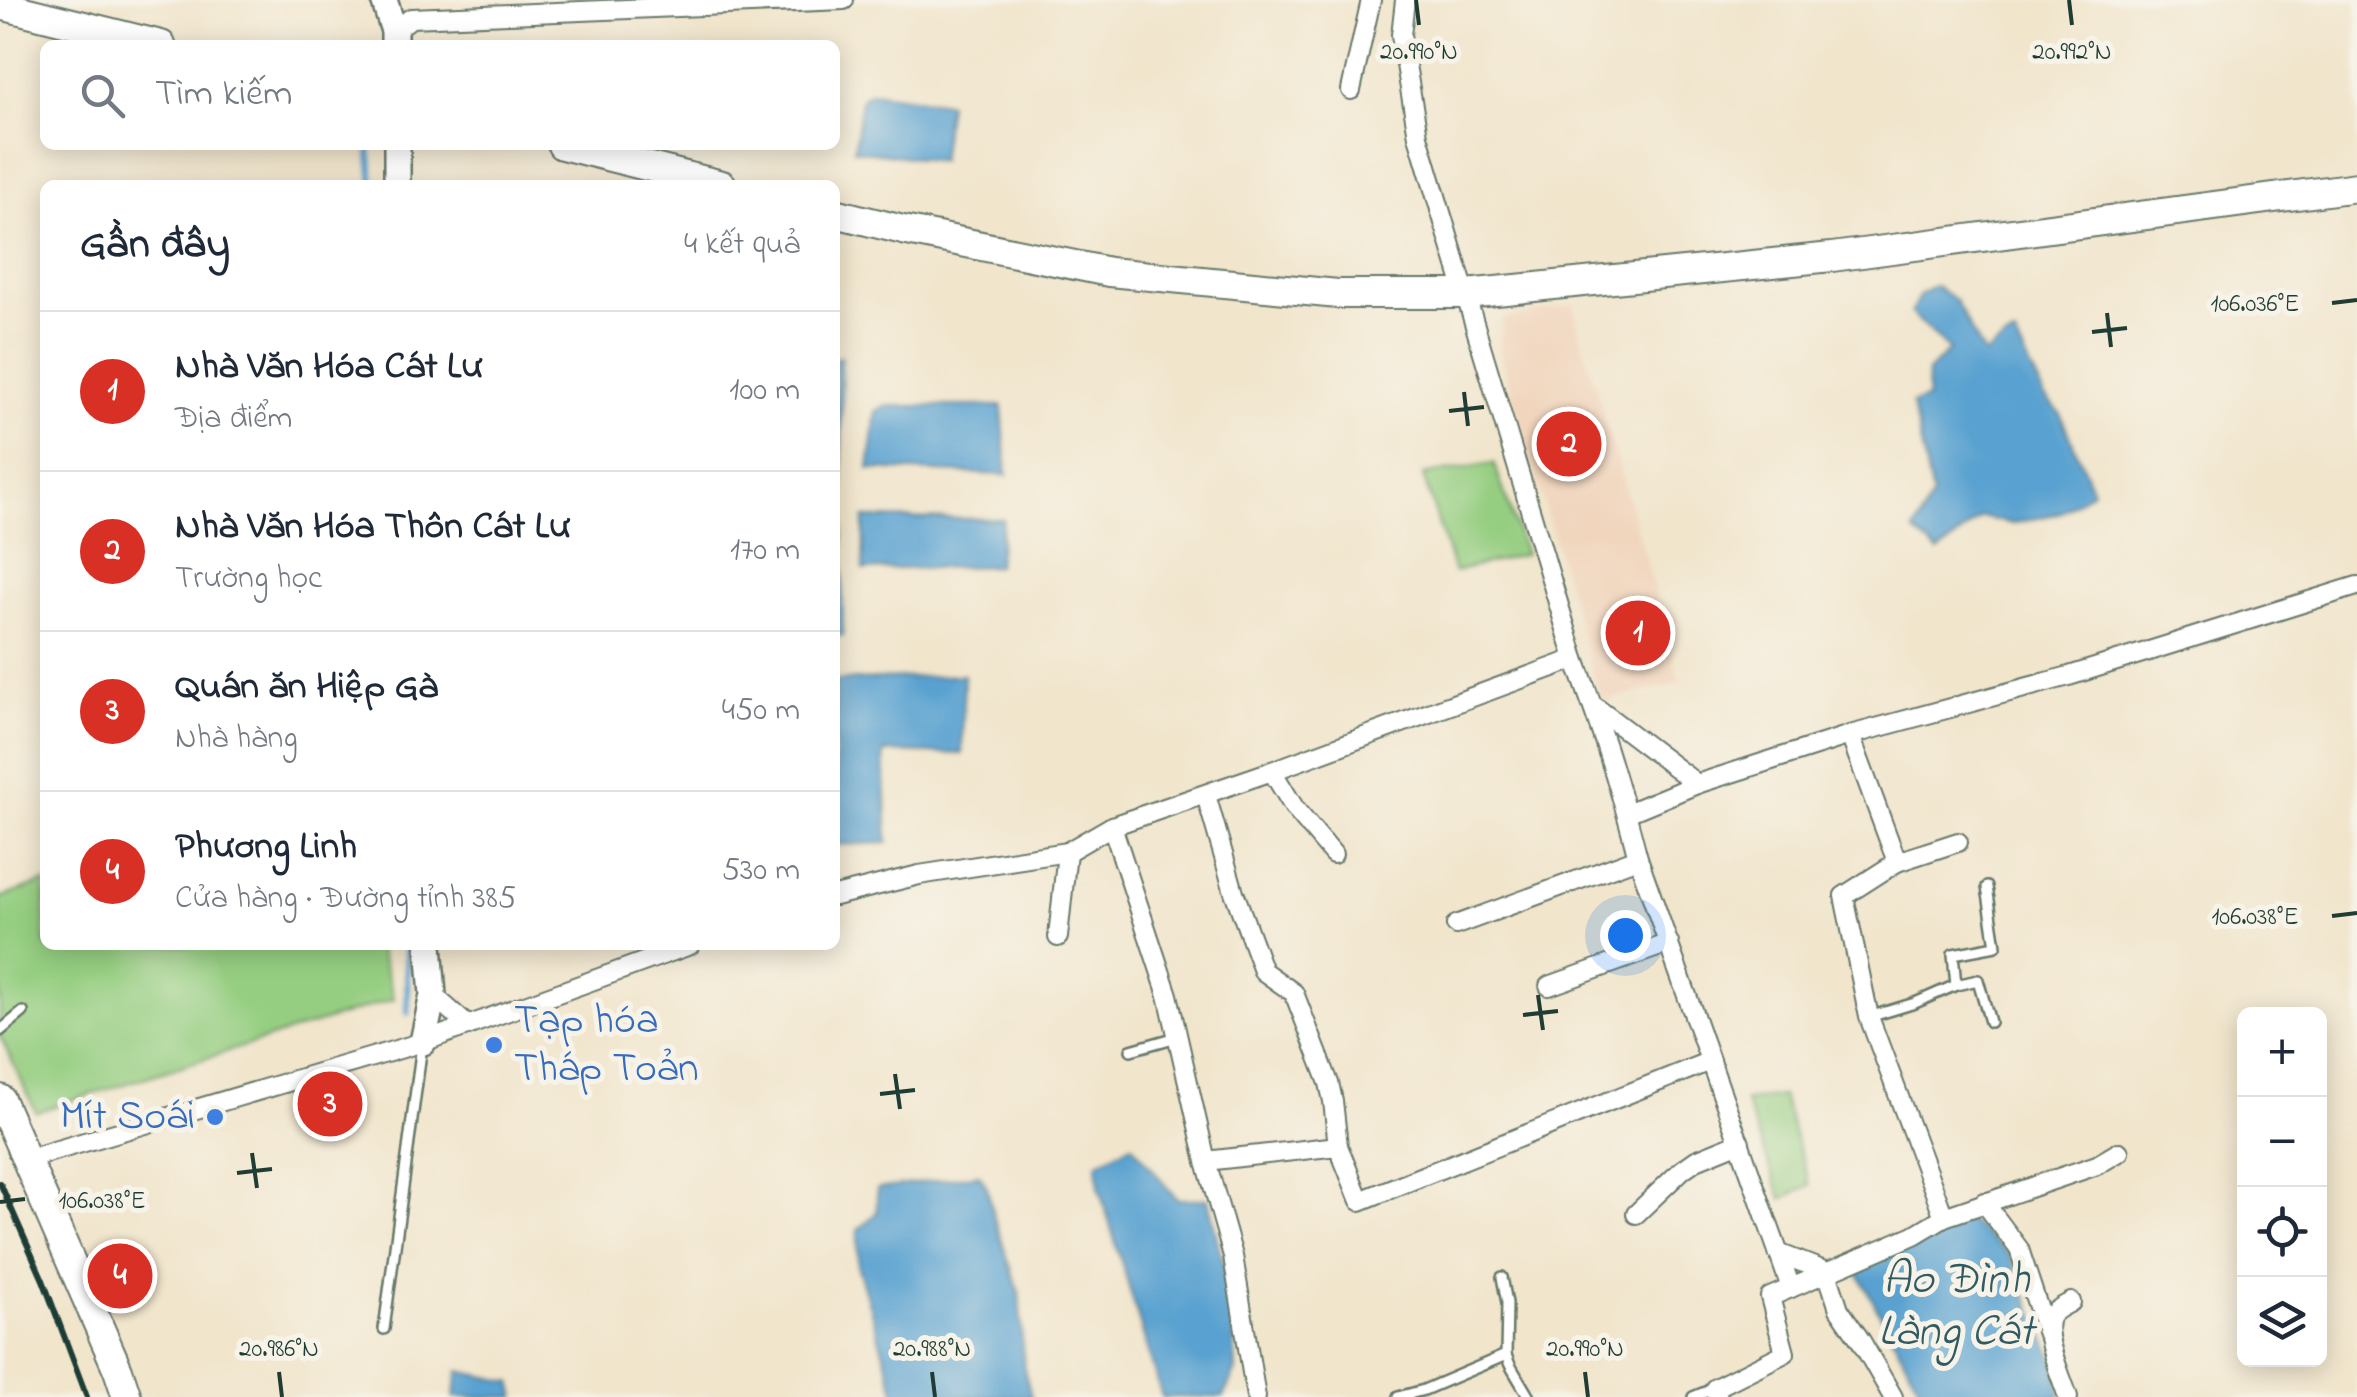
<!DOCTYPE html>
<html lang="vi">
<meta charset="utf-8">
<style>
body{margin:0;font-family:"Indie Flower",sans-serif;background:#f2f2f3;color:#1f2937}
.controls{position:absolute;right:30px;bottom:30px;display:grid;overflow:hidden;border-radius:15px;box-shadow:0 5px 25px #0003}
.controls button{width:90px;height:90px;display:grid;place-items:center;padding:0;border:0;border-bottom:2px solid #e0e1e3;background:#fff;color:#1f2937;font:50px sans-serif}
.you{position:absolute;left:1625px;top:935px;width:35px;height:35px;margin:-25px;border:8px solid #fff;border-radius:50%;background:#1a73e8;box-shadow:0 0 0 15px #1a73e833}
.badge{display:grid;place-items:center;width:65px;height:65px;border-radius:50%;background:#d93025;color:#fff;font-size:32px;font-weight:700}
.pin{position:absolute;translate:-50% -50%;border:5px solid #fff;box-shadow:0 2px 10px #0006}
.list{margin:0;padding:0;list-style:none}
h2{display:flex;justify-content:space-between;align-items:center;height:130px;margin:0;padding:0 40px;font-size:42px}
h2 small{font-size:32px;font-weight:400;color:#747a83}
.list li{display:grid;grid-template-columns:65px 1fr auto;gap:30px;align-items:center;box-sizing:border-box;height:160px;padding:0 40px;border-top:2px solid #e0e1e3}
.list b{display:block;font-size:38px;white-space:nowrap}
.list p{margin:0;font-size:32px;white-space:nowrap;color:#747a83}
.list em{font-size:32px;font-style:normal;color:#747a83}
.icon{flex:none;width:55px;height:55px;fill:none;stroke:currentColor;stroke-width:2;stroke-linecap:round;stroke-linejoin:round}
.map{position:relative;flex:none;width:2357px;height:1397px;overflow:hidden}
.search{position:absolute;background:#fff;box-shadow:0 5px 25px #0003;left:40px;top:40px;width:800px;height:110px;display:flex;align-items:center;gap:25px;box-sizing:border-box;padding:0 35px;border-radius:15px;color:#747a83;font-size:38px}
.panel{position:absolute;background:#fff;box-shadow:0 5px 25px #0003;left:40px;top:180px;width:800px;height:770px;border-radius:15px}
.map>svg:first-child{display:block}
</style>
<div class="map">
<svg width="2357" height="1397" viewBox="0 0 2357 1397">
<rect width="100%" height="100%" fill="#f7f3e8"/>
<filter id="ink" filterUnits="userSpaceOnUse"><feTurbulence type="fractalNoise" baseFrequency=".01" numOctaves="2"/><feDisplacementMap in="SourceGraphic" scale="20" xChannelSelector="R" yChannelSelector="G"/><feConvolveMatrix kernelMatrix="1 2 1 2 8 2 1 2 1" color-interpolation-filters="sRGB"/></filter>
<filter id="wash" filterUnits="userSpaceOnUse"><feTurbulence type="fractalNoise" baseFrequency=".0048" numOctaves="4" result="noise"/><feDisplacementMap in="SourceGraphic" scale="40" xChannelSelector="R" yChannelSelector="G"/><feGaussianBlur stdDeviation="2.25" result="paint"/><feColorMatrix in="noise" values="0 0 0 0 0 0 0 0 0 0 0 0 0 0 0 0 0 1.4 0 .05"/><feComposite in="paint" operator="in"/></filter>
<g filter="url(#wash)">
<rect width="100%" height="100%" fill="#f1e5cc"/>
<path fill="#f1d5bd" d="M1574,304l6,30 101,348 -80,20 -102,-354 4,-29z"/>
<g fill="#95ce81" stroke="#5a865a" stroke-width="2.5">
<path d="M1494,463l31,91 -71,18 -31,-97z"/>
<path d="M45,882v63h333l16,54 -358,113 -36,-76v-138z"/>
<path d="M1782,1096l28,89 -28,14 -37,-98z"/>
</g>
<g fill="#59a1d0" stroke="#3c6f82" stroke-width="2.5">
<path d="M871,92l77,11 -8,58 -86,-11 7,-51z"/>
<path d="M1936,286l19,14 29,55 23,-16 8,-3 30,61 15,16 33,77 -31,22 -49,12 -32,-7 -43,36 -24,-22 18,-35 -20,-92 15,-5 1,-27 21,-22 -38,-37 9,-19z"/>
<path d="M841,357l2,279h-8v-278z"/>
<path d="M887,406h115l5,69 -138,-6 7,-58z"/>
<path d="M864,518l139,1 -6,47 -134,4z"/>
<path d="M964,675l-2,79 -78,-2 4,91 -53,2v-164z"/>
<path d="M1132,1144l45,55h31l24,103 4,68 -13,27h-61l-63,-209 -2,-25z"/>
<path d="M979,1174l8,13 7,31 25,74 5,76 7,29h-134l-39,-129v-38l19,-18v-23z"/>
<path d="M1968,1220l41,34 47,110 5,33h-136l-70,-130z"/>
<path d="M459,1371l53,11 4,15h-62z"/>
</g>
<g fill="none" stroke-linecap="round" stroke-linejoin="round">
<g stroke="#59a1d0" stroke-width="6">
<path d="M369,145l4,40"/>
<path d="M406,945l2,68"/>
</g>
</g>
</g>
<g filter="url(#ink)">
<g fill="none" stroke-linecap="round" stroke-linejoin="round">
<defs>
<g id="service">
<path d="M1956,985l-3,-31 43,-8 -9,-59"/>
<path d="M1869,1017l46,-14 41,-18 22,-5 12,42"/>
<path d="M0,1031l23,-19"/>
<path d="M1131,1050l46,-13"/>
<path d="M1502,1277l5,26 -1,52 4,10 19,32"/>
<path d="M384,1329l38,-284"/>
<path d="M1398,1397l26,-7 82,-35"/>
<path d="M1693,1397l22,-9"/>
</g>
<g id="minor">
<path d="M1405,0l-4,35 17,101 157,523c25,65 46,131 63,199l153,430 -21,9 15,56 -70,35 3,9"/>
<path d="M394,31l17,-13 433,-18"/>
<path d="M1351,90l20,-90"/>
<path d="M1594,706l103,78"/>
<path d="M1850,735l47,127 -53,34 25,121 75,200"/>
<path d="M1272,771l23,38 38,45"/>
<path d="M1206,795l28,97 29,79 31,22 35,90 4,18 5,45 22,55 350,-140"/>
<path d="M1627,813l70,-29 153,-49 219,-59 288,-90"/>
<path d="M1112,826l56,169 38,166 27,95 23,141"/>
<path d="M1897,862l61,-20"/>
<path d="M835,896l84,-21 148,-23 45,-26 160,-55 303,-112"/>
<path d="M1456,925l182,-67"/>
<path d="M1058,937l9,-85"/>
<path d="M1549,986l120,-43"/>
<path d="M433,995l35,31"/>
<path d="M27,1159l396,-117 267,-97"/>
<path d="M1206,1161l132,-15"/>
<path d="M1984,1202l35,47 28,85"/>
<path d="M1636,1214l46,-44 14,-10 44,-18"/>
<path d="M1778,1253l49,19 12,37 22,32 32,56"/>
<path d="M1791,1288l123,-53 30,-18 153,-52 22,-13"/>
<path d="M2068,1397c-6,-19 -27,-64 -17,-81 5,-7 13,-10 20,-14"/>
</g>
<g id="secondary">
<path d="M384,0l10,31v14"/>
<path d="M397,145v40"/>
<path d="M423,1042l10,-47 -4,-50"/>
</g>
<g id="primary">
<path d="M0,5l161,40"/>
<path d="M562,145l160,40"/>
<path d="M835,213l68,17 206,42 229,22h128l366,-37 525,-70"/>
<path d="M0,1099l118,271 9,27"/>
</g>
</defs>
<use href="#service" stroke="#687869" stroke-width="14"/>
<use href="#minor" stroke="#687869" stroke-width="22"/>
<use href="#secondary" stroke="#687869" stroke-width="30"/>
<use href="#primary" stroke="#687869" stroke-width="32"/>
<use href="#service" stroke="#fff" stroke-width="9"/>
<use href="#minor" stroke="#fff" stroke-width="18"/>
<use href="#secondary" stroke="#fff" stroke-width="25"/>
<use href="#primary" stroke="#fff" stroke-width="28"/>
<path stroke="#1f3d34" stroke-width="6" d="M0,1183l43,97 44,117"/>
</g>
</g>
<path fill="none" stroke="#1f3d34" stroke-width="4" d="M1416,0l3,25M2069,0l3,25M2332,303l25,-3M2107,313l4,34M2092,332l35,-4M1464,392l4,34M1449,411l35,-4M2332,916l25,-3M1538,995l5,35M1523,1015l35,-4M895,1074l5,35M880,1094l35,-4M252,1153l5,35M237,1173l35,-4M0,1202l25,-3M279,1372l3,25M932,1372l3,25M1585,1372l3,25"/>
<g fill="#3f7fe0" stroke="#f7f3e8" stroke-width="4">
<circle cx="494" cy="1045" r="10"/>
<circle cx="215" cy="1117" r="10"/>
</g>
<g text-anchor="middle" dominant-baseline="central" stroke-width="10" stroke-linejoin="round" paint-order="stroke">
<g font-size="42" fill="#366cbe" stroke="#f7f3e8" text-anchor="start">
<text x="514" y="1021">Tạp hóa<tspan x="514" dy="48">Tháp Toản</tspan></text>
<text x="195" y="1117" text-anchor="end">Mít Soái</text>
</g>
<g font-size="45" font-style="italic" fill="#305b63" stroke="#f7f3e8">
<text x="1956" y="1281">Ao Đình<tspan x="1956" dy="52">Làng Cát</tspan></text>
</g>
</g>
<g font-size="25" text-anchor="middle" fill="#1f3d34" stroke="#f7f3e8" stroke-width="10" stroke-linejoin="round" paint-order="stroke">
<text x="1419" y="59">20.990°N</text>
<text x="2072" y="59">20.992°N</text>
<text x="2255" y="311">106.036°E</text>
<text x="2255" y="924">106.038°E</text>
<text x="102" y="1208">106.038°E</text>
<text x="279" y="1356">20.986°N</text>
<text x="932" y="1356">20.988°N</text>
<text x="1585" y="1356">20.990°N</text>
</g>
</svg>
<div class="controls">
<button>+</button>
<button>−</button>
<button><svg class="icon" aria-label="locate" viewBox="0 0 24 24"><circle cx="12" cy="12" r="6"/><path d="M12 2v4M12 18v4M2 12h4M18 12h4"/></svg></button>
<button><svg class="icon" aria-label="layers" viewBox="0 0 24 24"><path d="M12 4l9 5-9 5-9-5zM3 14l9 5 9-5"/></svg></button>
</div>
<div class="you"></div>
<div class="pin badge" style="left:1638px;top:633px">1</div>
<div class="pin badge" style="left:1569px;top:444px">2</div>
<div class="pin badge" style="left:330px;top:1104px">3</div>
<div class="pin badge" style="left:120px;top:1276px">4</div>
<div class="search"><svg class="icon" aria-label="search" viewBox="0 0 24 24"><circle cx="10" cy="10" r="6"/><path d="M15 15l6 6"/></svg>Tìm kiếm</div>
<section class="panel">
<h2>Gần đây<small>4 kết quả</small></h2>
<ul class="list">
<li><span class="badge">1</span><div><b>Nhà Văn Hóa Cát Lư</b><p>Địa điểm</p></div><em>100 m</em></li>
<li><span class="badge">2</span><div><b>Nhà Văn Hóa Thôn Cát Lư</b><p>Trường học</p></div><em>170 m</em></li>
<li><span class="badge">3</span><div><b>Quán ăn Hiệp Gà</b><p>Nhà hàng</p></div><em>450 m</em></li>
<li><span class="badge">4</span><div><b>Phương Linh</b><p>Cửa hàng · Đường tỉnh 385</p></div><em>530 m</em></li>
</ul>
</section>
</div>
